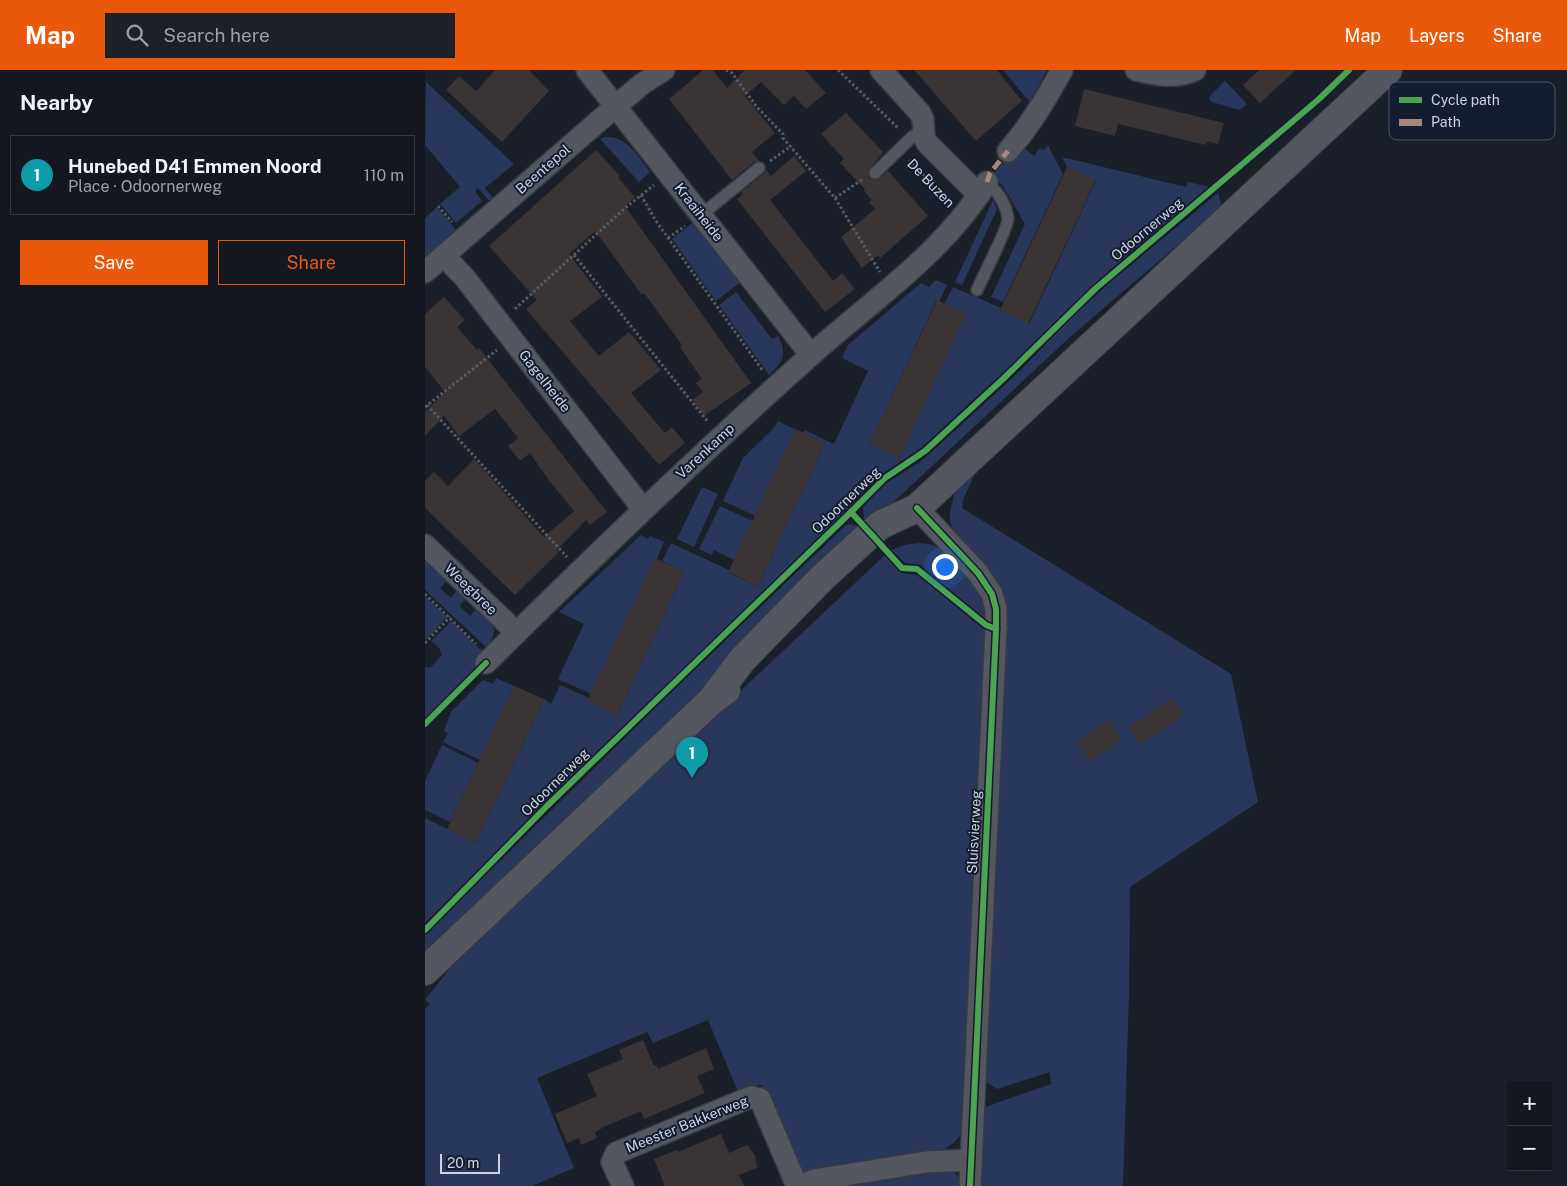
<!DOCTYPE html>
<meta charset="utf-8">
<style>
body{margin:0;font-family:"Public Sans",sans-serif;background:#1d2028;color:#f1f3f6}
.controls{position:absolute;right:15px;bottom:15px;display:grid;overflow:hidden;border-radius:0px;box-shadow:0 5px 20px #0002}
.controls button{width:45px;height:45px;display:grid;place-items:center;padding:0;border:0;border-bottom:1px solid #33363d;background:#14171f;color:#f1f3f6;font:25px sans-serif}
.scale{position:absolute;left:15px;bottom:12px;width:60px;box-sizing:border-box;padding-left:5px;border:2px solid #cdd3e0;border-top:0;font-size:14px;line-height:18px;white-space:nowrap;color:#cdd3e0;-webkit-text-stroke:4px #141c2f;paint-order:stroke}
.you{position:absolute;left:519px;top:496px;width:18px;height:18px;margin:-12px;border:4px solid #fff;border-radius:50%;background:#1a73e8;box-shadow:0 0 0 8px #1a73e833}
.badge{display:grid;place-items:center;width:32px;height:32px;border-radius:50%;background:#ea580c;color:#fff;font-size:16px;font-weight:700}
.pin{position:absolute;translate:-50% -41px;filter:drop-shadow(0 1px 2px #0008)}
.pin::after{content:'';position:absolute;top:26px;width:18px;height:15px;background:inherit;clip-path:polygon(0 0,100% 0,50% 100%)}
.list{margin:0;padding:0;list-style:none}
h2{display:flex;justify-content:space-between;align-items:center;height:65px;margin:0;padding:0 20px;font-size:21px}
h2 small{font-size:16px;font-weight:400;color:#9d9fa4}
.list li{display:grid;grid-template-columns:32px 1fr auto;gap:15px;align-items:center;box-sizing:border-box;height:80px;margin:0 10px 10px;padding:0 10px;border:1px solid #33363d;border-radius:0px}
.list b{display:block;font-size:19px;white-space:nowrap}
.list p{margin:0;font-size:16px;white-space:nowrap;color:#9d9fa4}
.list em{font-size:16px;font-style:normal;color:#9d9fa4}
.actions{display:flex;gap:10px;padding:15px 20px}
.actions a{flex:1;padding:11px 0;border:1px solid #ea580c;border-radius:0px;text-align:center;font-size:18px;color:#ea580c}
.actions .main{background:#ea580c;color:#fff}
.icon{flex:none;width:28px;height:28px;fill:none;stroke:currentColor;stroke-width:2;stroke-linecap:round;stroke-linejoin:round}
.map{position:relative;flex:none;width:1142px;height:1116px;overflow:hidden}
header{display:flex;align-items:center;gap:30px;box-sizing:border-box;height:70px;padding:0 25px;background:#ea580c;color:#fff}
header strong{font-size:24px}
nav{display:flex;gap:28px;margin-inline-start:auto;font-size:18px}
.search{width:350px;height:45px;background:#1d2028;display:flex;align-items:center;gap:12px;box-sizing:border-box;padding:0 18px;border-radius:0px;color:#9d9fa4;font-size:19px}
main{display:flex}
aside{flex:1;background:#14171f}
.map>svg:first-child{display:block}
</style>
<header>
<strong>Map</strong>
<div class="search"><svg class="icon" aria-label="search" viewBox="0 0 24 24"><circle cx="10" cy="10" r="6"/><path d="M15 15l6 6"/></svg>Search here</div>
<nav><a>Map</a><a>Layers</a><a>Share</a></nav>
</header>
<main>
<aside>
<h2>Nearby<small></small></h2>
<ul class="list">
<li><span class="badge" style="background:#0f9aa8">1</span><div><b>Hunebed D41 Emmen Noord</b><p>Place · Odoornerweg</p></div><em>110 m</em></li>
</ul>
<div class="actions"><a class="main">Save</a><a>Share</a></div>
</aside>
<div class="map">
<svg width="1142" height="1116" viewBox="0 0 1142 1116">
<rect width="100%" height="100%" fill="#1a1f29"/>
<g fill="#2a375c">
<path d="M578,0h44l-17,32z"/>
<path d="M800,11l22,23 -7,6 -28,-8 -3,-3 1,-3z"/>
<path d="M1,12l88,82 -29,24 10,12 -4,3 -13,-15 -3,3 7,10 -26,22 -16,-19 20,-17 -35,-42z"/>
<path d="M180,67c22,-1 33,19 45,35l-11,10 -39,-43z"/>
<path d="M623,75l15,29 -60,128 -12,-5 34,-73 -22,-38 -11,-10 19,-23 10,1 3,-6 10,8 6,-8 4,2z"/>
<path d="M637,87l124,30 2,-5 21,5 -98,82 -41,38 -59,58 -90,83 -39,26 -13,12 -48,50 -228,220 -168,167v-105l51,25 68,-144 7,5 9,-19 29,13 28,17 67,-143 -22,-11 9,-18 58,27v3l29,13 67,-143 -21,-10 1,-3 29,14 34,-73 -26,-13 6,-13 73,-62 8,4 7,-7 11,5 -8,17 -3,-1 -66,143 29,13 45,-153 9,-17 48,21 -1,2 29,14 67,-143 -29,-14z"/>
<path d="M793,123l4,14 -152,130 -201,188 -5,-5 -1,-13 22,-23 35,-22 17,-15 85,-78 47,-49 40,-37z"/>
<path d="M568,130l4,9 -35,76 -7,-3z"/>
<path d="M12,137l23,28 -35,24v-41z"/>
<path d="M270,151l47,60 -26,20 -44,-62z"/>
<path d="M311,222l36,47 6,-3c10,18 5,26 -9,39l-50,-70z"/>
<path d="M353,351l18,9 -41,86 -32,-15 20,-43 31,-30z"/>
<path d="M552,399l-14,31 -1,8 269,166 27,128 -128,85 -1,106 -6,193h-145l4,-78 69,-24 -1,-12 -53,17 -14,-9 21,-437 -48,-104 -6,-19v-8l4,-17 5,-9z"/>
<path d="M277,417l16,7 -24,53 -17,-8z"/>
<path d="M295,436l33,15 -19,39 -20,-10 -2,5 -13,-6z"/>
<path d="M426,454l6,2 6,6 -219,219 -219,203v-19l235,-232 186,-178z"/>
<path d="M216,465l7,4 2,-3 14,6 -7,17 -2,-1 -64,136 -33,-15 26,-55 -25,-12z"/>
<path d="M493,473l12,1 9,4 10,8 36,41 1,21 -5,-2 -61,-51 -15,-2 -13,-13 12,-5z"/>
<path d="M0,484l24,24 -9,10 11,10 8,-10 9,8 -8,10 10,10 9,-10c12,13 23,26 7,41l-61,-57z"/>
<path d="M460,485l17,18 16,2 70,58 -25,498c-7,12 -15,17 -27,21l-130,21 -10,-8 -34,-80h-4l-19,9 -31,-74 -55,23 -6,-11 -110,46 37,90 -42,18h-107v-177l5,-5 -5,-4 36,-46z"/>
<path d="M0,526l22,21 -22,24z"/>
<path d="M26,551l33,32 -2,9 -57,57v-52l5,1 12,-13 -3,-7 -8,-7z"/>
<path d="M71,608l18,8 -34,74 -37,-18 5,-9 -4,-2 7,-19 32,-32 10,4z"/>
<path d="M17,675l36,18 -28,59 -25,-12v-29z"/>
<path d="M525,1099l9,8 3,9h-137z"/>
</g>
<g fill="#3a3435">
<path d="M70,0h34l20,21 -47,51 -56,-52 13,-14 17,15z"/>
<path d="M278,0h10l14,18 18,-18h60l21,23 -20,16 -12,-13 -10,9 -23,-23 -16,14 30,37 -23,19 7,9 -5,1 -22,18 -63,-81z"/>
<path d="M489,0h83l25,31 -46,40z"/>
<path d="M834,0h37l-36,33 -17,-18z"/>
<path d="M659,19l140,34 -6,21 -11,-3 -1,4 -88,-21 -3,12 -40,-10z"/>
<path d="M421,43l37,39 -15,19 1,7 8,2 11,-9 40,45 -48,42 -2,-3 -16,13 -21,-31 34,-28 -6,-7 3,-2 -8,-9 1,-2 -25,-26 4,-4 -23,-25z"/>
<path d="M171,80l24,26 -2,2 17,19 -10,9 126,177 -47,33 -12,-16 11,-8 -7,-9 6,-4 -22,-32 2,-2 -38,-52 -2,2 -46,-63 -3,1 -24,21 33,43 -32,24 29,35 30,-24 32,38 -30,23 34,40 7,-6 13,16 -26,22 -133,-156 11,-9 -48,-54z"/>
<path d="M369,86l12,15 -36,29 63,81 9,-8 13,16 -30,23 -88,-113 6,-5 -2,-2 23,-18 2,-4 5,6z"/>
<path d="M642,97l29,13 -68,144 -28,-14z"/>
<path d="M19,227l21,23 -8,7 20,23 2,-2 128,164 -17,13 -4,-5 -29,30 2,2 -44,43 -90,-87v-27l9,-9 14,14 26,-27 70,78 30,-26 -26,-32 -18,-26 -10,8 -12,-15 10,-8 -23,-29 -36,27 -15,-20 -19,20v-24l20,-20 -20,-25v-53z"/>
<path d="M512,230l29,14 -67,144 -29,-14z"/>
<path d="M371,359l29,14 -67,143 -30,-14z"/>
<path d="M230,488l29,14 -67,143 -30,-14z"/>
<path d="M89,616l30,13 -68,144 -29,-14z"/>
<path d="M747,628l11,17 -43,30 -12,-18z"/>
<path d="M684,650l13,19 -32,22 -13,-19z"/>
<path d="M218,970l11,26 2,-1 2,4 48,-21 8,21 -17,7 8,17 -61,26 -3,-8 -35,15 -11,6 2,6 -16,7 -2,-7 -12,5 -12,-29 42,-18 -10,-22 36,-15 -4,-9z"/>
<path d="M296,1064l8,19 18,-8 8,10 2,13 -18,7 5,11h-79l-11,-27 23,-9 1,2z"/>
</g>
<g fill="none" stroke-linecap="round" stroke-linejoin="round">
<defs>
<g id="lane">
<path d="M450,103l38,-37 11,1"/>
<path d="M276,145l58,-47"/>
<path d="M552,220c5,-11 32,-65 31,-72 -2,-14 -11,-27 -21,-36"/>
</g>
<g id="street">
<path d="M162,0l224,285"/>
<path d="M456,0l39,43 3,6 1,18 3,6 52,52"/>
<path d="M711,0c21,5 39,9 59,0"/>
<path d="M583,81c22,-25 38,-52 54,-81"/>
<path d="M19,186l21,22 178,231"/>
<path d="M0,202l191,-166 26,-22 22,-14"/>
<path d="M492,438l61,65 14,21 4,15v20l-26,557"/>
<path d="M0,475l91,87"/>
<path d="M61,593c106,-105 213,-208 324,-307 61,-55 134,-103 177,-174"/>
<path d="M198,1116l-11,-24 4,-9 135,-56 9,2 37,87"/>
<path d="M376,1116l13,-6 112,-18 45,-2"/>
</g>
<g id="secondary">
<path d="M286,631l31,-41 79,-81 59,-54 37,-17 471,-438"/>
<path d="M0,901l286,-270 15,-11"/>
</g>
</defs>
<use href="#lane" stroke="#373a42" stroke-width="14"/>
<use href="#street" stroke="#373a42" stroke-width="24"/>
<use href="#secondary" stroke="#373a42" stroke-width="30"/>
<g stroke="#565a62" stroke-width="3" stroke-dasharray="2.5 2.5" stroke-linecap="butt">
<path d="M301,0l6,3 24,33 27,28v4l52,60 45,74"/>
<path d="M413,0l60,58"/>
<path d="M484,90l41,42"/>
<path d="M345,91l21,-15"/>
<path d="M216,125l15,26 107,150"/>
<path d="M410,128l28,-19"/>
<path d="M13,136l14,16"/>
<path d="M243,168l17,-12"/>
<path d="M149,185l134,167"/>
<path d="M90,239l110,-101 29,-23"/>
<path d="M2,335l140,152"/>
<path d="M0,337l72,-57"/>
<path d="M0,524l51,50"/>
<path d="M0,573l25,-26"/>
</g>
<use href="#lane" stroke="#545760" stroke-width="11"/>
<use href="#street" stroke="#545760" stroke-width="21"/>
<use href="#secondary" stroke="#545760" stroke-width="28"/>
<path stroke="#a5887d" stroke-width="5" stroke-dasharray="10 5" stroke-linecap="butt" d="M562,112l3,-9 18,-22"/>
<defs>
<g id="cycleway">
<path d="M492,438l61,65 14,21 4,15v20l-26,557"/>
<path d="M426,442l51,56 15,1 69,56 10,4"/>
<path d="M0,654l61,-61"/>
<path d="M0,860l122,-124 304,-294 34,-34 40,-27 78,-72 92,-90 224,-190 30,-29"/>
</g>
</defs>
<use href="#cycleway" stroke="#141c2f" stroke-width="9"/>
<use href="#cycleway" stroke="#4ca352" stroke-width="6"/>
</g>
<g text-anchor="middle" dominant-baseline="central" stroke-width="4" stroke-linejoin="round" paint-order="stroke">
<g font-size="14" fill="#cdd3e0" stroke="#141c2f">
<text transform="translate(118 99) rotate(-41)">Beentepol</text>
<text transform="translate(506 113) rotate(46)">De Buzen</text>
<text transform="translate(274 142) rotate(52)">Kraaiheide</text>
<text transform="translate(722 159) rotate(-40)">Odoornerweg</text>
<text transform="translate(120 311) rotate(52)">Gagelheide</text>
<text transform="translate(280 381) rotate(-43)">Varenkamp</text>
<text transform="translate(421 430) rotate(-44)">Odoornerweg</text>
<text transform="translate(46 519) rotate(44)">Weegbree</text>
<text transform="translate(130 712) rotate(-45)">Odoornerweg</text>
<text transform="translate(549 762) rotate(-87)">Sluisvierweg</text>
<text transform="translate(262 1054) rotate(-22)">Meester Bakkerweg</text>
</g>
</g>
<rect x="964" y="12" width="166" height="58" rx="8" fill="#141c2f" stroke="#4c5364" stroke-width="1"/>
<rect x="974" y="27" width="23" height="6" fill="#4ca352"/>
<rect x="974" y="49" width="23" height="7" fill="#a5887d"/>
<g font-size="14" fill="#cdd3e0">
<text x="1006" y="35">Cycle path</text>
<text x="1006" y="57">Path</text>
</g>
</svg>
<div class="controls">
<button>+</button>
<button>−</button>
</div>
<div class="scale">20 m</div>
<div class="you"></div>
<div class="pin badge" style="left:267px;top:708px;background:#0f9aa8">1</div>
</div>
</main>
